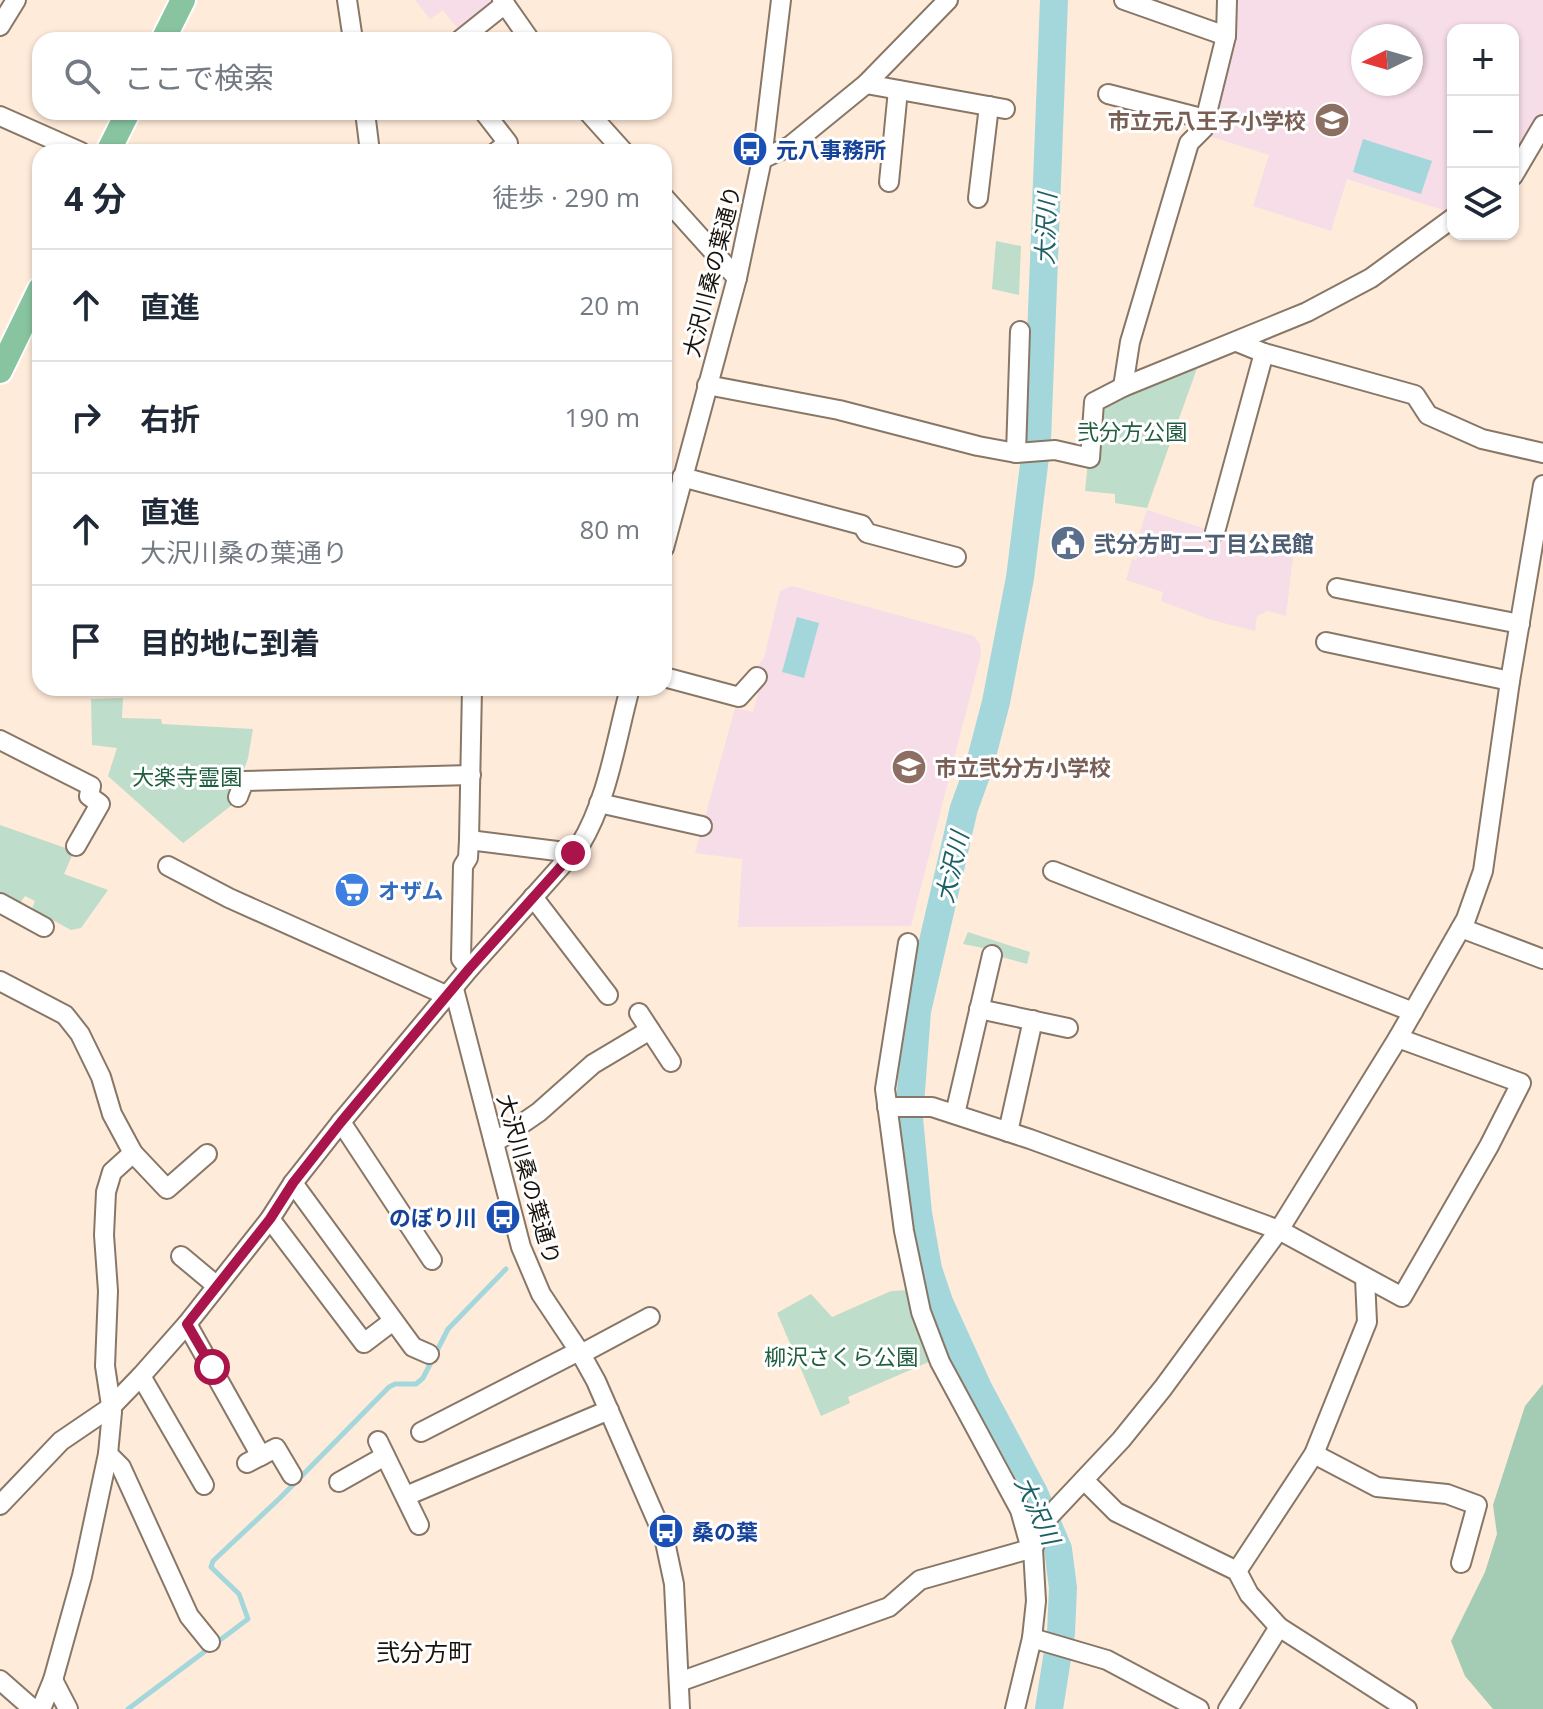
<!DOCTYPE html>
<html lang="ja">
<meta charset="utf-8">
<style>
body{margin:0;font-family:"Open Sans","Noto Sans JP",sans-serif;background:#f2f2f3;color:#1f2937}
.controls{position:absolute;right:24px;top:24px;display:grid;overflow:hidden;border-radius:16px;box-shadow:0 2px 6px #0004}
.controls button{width:72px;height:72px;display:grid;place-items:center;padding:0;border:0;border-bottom:2px solid #e0e1e3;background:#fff;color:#1f2937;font:40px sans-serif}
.compass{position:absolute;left:1351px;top:24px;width:72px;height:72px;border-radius:50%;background:#fff;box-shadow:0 2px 6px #0004;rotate:265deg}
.stop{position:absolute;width:24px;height:24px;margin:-18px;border:6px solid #a9154a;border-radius:50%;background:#fff}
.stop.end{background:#a9154a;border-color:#fff;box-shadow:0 2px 8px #0008}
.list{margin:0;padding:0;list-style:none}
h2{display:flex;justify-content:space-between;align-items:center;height:104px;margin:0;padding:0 32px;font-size:34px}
h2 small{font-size:26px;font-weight:400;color:#747a83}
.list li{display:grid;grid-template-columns:52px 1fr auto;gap:24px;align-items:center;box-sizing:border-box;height:112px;padding:0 32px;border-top:2px solid #e0e1e3}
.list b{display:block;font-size:30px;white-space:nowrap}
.list p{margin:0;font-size:26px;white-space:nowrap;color:#747a83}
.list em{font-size:26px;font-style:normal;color:#747a83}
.icon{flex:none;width:44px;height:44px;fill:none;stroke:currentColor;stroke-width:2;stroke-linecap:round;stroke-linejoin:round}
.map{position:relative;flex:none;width:1543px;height:1709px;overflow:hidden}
.search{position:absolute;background:#fff;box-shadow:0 2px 6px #0004;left:32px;top:32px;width:640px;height:88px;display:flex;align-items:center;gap:20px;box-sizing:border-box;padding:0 28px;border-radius:24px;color:#747a83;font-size:30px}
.panel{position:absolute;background:#fff;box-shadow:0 2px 6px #0004;left:32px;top:144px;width:640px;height:552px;border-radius:24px}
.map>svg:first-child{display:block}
</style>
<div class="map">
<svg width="1543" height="1709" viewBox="0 0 1543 1709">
<rect width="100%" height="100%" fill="#ffebda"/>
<g fill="#f6dde8" fill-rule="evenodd">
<path d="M415,0h78l-1,7 -33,23 -16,-20 -13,9z"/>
<path d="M1232,0h311v113l-12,14 -18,33v-130h-60v179l-7,2 -99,-32 -16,52 -78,-25 16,-51 -63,-20zM1363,36h48v48h-48z"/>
<path d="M1147,510l146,47 -7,59 -18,-5 -11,5 -2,15 -47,-12 -47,-18 2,-9 -37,-12 6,-21 4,1 4,-10 -5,-3z"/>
<path d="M792,586l182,50 6,8 1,10 -70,272 -173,1 4,-68 -47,-6 40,-145 18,4 8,-31 -9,-9 12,-14 16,-67z"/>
</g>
<g fill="#beddca">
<path d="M996,241l25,5 -2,49 -27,-6z"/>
<path d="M1201,357l-54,151 -32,-5v-9l-30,-3 9,-89z"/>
<path d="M123,698l-1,20 39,1 1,5 91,5 -5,29 -16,47 -49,38 -75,-67 9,-28 -25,-3 -1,-46z"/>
<path d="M0,825l74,26 -10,23 44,16 -27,38 -10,2 -39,-21 3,-8 -10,-5 -5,7 -20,-11z"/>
<path d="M968,932l62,20 -3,12 -40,-11 1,-4 -25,-5z"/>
<path d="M909,1290l22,71 -83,36 2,6 -29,13 -44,-103 34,-19 21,23 59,-26z"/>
</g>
<path fill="#a4cbb3" d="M1543,1384v325h-50l-28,-33 -14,-35 34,-69 12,-38 -4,-29 32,-99z"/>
<g fill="#a4d7dc">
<path d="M1363,139l69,22 -11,33 -68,-22z"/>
<path d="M797,617l22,6 -15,55 -22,-6z"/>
</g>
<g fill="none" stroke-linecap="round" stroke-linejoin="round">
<g stroke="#a4d7dc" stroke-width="5">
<path d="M1029,441h8"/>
<path d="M128,1709l120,-90 -9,-25 -28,-27 2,-6 67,-63 109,-111 6,-3h21l7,-6 25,-49 58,-60"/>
</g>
<path stroke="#a4d7dc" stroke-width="28" d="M1049,1709l12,-76 2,-45 -5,-39 -24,-56 -56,-105 -39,-86 -11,-33 -10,-56 -9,-95 8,-107 47,-203 15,-41 17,-65 24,-124 17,-137 17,-441"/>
<defs>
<g id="minor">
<path d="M347,0l6,40"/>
<path d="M502,0l28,40"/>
<path d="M1124,0l102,36"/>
<path d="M0,26l16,-26"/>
<path d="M460,40l45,-36"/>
<path d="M866,84l139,25"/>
<path d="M1108,94l97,25"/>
<path d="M365,112l5,40"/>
<path d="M484,112l24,31 -12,9"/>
<path d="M588,112l36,40"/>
<path d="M0,116l81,36"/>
<path d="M762,159l28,-13 76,-62 82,-84"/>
<path d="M1513,176l30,-51"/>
<path d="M889,182l9,-92"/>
<path d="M664,197l73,81"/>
<path d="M978,198l11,-92"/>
<path d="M1237,342l27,11 151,42 13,20 54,24 61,14"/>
<path d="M707,385l132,25 139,36 38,7 39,-3 35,8 4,-56 29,-15 184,-75 64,-34 82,-60"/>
<path d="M1123,387l7,-45 59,-199 14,-14 23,-93 1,-36"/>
<path d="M1016,453l4,-122"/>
<path d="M682,477l180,48 5,8 89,24"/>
<path d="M1215,532l49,-179"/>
<path d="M664,548l73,-270 25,-119 19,-159"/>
<path d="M1337,588l183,36"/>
<path d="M1326,642l184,39"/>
<path d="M664,677l75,20 18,-20"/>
<path d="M0,740l91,46 -2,10 11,8 -24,42"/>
<path d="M238,797l6,-16 227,-6"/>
<path d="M599,803l103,23"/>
<path d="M469,840l104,13"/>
<path d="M168,866l61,32 219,98"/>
<path d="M1053,871l360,141"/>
<path d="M533,897l75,98"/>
<path d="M0,903l44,24"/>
<path d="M1461,928l82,31"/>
<path d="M908,943l-23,146 19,142 17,81 19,50 80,148 11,39"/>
<path d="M469,969l-8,-10 2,-93 5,-8 1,-18 3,-152"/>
<path d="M0,981l65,34 15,19 21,43 11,37 21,39 -21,19 -6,20 -2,43 4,56 -3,75 7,46 -4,42 -26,122 -29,104 -12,29"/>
<path d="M454,989l67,258 20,47 40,60 15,27 68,156 10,47 6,125"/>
<path d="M979,1009l89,19"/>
<path d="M639,1013l32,49"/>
<path d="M887,1107h45l98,32 249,91 123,67 87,-151 32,-63 -123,-45"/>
<path d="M955,1114l37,-159"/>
<path d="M341,1122l91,138"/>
<path d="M1008,1132l25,-112"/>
<path d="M494,1143l45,-31 54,-48 57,-34"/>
<path d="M133,1153l34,36 40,-35"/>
<path d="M293,1183l120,164 16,7"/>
<path d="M270,1219l94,124 29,-22"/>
<path d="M181,1256l36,30"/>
<path d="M187,1324l74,132"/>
<path d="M581,1354l69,-37"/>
<path d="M141,1376l63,109"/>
<path d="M421,1432l158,-81"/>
<path d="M378,1441l41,84"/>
<path d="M108,1454l13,13 68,149 21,26"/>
<path d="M1314,1454l63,33 70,7 30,11 -16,58"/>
<path d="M247,1463l29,-15 16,27"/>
<path d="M1084,1480l32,32 121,59 12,23 30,33 128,82"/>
<path d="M339,1482l46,-26"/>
<path d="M406,1496l203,-86"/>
<path d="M0,1505l61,-64 50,-34 30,-31 46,-52 83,-105 23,-36 48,-61 128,-153 111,-124c28,-46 36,-105 50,-157"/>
<path d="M1237,1571l77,-117 53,-132 -2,-44"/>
<path d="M1032,1638l75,22 92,49"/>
<path d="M0,1680l33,29"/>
<path d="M53,1680l15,29"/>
<path d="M679,1682l210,-75 31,-27 110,-31"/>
<path d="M1015,1709l17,-71 4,-37 -3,-52 9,-25 79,-84 42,-52 116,-158 119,-192 68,-119 17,-48 27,-190 33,-196"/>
<path d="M1228,1709l51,-82"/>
</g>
<g id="major">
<path d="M163,40l20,-40"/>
<path d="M108,152l20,-40"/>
<path d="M0,371l40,-82"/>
</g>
</defs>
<use href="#minor" stroke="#887767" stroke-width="22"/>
<use href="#major" stroke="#fff" stroke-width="28"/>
<use href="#minor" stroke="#fff" stroke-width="18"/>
<use href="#major" stroke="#88c4a0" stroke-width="24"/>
</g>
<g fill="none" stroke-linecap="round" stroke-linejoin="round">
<path stroke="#a9154a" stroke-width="10" d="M212,1367l-25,-43 83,-105 23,-36 48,-61 128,-153 104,-116"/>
</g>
<defs>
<symbol id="school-disc" viewBox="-11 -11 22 22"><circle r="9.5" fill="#8d6e63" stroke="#fff"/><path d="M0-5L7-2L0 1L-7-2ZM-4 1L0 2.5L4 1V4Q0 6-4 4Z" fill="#fff"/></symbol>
<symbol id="bus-disc" viewBox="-11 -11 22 22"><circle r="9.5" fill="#1a4fb4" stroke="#fff"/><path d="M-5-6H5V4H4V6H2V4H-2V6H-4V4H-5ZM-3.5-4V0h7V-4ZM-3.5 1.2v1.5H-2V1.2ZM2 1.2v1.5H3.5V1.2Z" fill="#fff"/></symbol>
<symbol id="civic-disc" viewBox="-11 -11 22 22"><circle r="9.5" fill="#5c6f8a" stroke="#fff"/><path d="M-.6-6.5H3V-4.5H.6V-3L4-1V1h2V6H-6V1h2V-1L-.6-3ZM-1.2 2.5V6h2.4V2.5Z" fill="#fff"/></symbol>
<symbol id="supermarket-disc" viewBox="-11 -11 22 22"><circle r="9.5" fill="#3f7fe0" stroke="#fff"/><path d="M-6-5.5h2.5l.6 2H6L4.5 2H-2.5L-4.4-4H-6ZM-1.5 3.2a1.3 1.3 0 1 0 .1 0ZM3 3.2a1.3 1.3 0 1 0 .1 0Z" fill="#fff"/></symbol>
</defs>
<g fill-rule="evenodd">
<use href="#school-disc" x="1312" y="100" width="40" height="40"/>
<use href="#bus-disc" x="730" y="129" width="40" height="40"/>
<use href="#civic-disc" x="1048" y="523" width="40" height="40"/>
<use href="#school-disc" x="889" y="747" width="40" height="40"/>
<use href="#supermarket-disc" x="332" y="870" width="40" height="40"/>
<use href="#bus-disc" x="483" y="1197" width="40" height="40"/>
<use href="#bus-disc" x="646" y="1511" width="40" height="40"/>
</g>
<g text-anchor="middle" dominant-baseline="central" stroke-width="6" stroke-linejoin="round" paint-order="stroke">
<g font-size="22" font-weight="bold" fill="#785e54" stroke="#fff" text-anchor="end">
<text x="1306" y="120">市立元八王子小学校</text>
<text x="935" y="767" text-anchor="start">市立弐分方小学校</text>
</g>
<g font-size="22" font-weight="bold" fill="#164399" stroke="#fff" text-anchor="start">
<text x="776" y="149">元八事務所</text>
<text x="477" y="1217" text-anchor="end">のぼり川</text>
<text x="692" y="1531">桑の葉</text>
</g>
<g font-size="22" fill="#19130d" stroke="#fff">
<text transform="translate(711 271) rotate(-76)">大沢川桑の葉通り</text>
<text transform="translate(530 1179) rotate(74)">大沢川桑の葉通り</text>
</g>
<g font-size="22" fill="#1f5e3f" stroke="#fff">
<text x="1132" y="431">弐分方公園</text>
<text x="187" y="776">大楽寺霊園</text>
<text x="841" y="1356">柳沢さくら公園</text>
</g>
<g font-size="22" font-weight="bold" fill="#4e5e75" stroke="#fff" text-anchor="start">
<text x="1094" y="543">弐分方町二丁目公民館</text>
</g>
<g font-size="22" font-weight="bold" fill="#366cbe" stroke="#fff" text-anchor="start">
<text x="378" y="890">オザム</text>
</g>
<g font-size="24" font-style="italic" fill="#1d6166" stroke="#fff">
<text transform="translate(1045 229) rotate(-88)">大沢川</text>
<text transform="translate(951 867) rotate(-77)">大沢川</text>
<text transform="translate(1038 1510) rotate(65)">大沢川</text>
</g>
<g font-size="24" fill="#19130d" stroke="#fff">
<text x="424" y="1651">弐分方町</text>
</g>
</g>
</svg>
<div class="controls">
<button>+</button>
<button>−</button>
<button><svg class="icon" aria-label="layers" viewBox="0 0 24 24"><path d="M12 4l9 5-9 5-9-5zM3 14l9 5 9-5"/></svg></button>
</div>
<svg class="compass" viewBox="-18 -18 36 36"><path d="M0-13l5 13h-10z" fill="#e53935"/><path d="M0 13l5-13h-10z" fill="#747a83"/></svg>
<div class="stop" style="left:212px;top:1367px"></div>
<div class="stop end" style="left:573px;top:853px"></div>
<div class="search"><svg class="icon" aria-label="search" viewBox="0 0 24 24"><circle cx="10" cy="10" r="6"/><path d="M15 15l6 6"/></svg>ここで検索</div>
<section class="panel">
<h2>4 分<small>徒歩 · 290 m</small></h2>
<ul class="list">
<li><svg class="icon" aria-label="ahead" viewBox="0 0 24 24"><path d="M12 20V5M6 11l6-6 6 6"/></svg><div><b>直進</b></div><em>20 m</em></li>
<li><svg class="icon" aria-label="right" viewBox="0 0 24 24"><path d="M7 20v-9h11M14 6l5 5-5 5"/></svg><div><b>右折</b></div><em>190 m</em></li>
<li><svg class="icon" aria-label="ahead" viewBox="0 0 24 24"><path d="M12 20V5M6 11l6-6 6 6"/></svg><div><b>直進</b><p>大沢川桑の葉通り</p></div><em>80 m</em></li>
<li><svg class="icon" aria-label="arrive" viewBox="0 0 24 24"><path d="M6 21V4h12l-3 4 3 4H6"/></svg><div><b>目的地に到着</b></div></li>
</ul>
</section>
</div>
